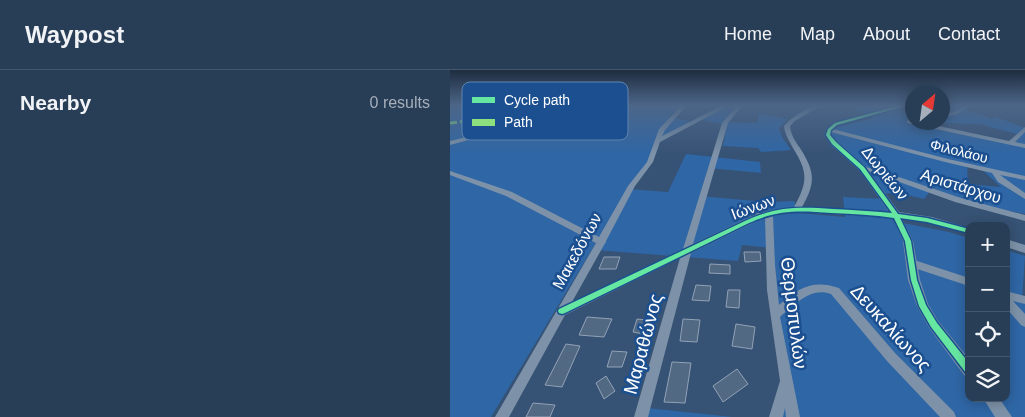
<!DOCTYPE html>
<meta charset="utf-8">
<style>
body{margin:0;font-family:Arial,sans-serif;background:#30455d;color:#f1f3f6}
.controls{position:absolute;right:15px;bottom:15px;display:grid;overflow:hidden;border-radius:10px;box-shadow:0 2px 12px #0003}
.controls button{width:45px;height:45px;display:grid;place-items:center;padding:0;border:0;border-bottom:1px solid #44576d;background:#283e57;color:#f1f3f6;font:25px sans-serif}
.compass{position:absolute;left:455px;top:15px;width:45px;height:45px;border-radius:50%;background:#283e57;box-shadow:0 2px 12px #0003;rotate:29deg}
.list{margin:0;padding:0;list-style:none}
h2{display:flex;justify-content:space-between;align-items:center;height:65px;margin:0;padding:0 20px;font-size:21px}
h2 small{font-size:16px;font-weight:400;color:#a5aeba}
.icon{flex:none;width:28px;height:28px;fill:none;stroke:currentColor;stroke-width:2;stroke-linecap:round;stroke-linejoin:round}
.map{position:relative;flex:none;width:575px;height:347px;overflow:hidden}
header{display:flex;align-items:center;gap:30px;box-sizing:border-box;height:70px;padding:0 25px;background:#283e57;border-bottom:1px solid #44576d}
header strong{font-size:24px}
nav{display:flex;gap:28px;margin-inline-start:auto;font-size:18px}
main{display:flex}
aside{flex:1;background:#283e57}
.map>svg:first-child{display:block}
</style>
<header>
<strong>Waypost</strong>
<nav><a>Home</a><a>Map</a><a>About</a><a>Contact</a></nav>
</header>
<main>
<aside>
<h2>Nearby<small>0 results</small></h2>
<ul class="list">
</ul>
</aside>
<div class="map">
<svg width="575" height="347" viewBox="0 0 575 347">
<rect width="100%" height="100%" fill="#365274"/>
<g fill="#2f66a5" fill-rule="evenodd">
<path d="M0,35h232l-13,12 24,5 -37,17 -8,22 -20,28 40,3 18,-38 74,8 1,11 -53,-5 -8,28 68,6 26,-1 5,12 46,4 -2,-20 43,2 17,24 46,9 20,6v160h37v-148l19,6 -3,45 3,2v114h-244l11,-25 -16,-84 -4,-60 -30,-3 -4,16 -143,-11 25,-47 -129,214h-41z"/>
<path d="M279,35h9l-15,17 34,1 2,-10 29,6 -9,9 3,9 9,13 -30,2 -3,-4 -35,-2 4,-21 -26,-5z"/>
<path d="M399,35h53l-5,2 15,8v7l26,1 -3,6 78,16 8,-10 -41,-11 -41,-1 3,-1 1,-4 8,-2 -8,-4v-7h11l38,14 4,-2 29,11v86l-36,-7 -58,-17 -7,9 -26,-6 -15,1 -48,-51 -4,-9 4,-6 38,-10zM517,94l12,3 22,20 -33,-3z"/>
<path d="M197,338l86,9h-89z"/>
</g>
<g fill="#526984" stroke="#92a2b6">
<path d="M294,182h16l1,9 -16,1z"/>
<path d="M154,187h16l-4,12h-17z"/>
<path d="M260,194l20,1v9l-21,-1z"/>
<path d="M246,215l15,1 -2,15 -17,-1z"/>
<path d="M278,220h12l-1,18 -13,-1z"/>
<path d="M137,247l25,2 -8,18 -25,-2z"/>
<path d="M187,249l10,1 -4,14 -10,-2z"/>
<path d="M233,249l17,1 -3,22 -17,-1z"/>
<path d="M286,254l19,3 -3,22 -20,-3z"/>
<path d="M116,274l14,2 -18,41 -17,-2z"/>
<path d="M162,281l15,1 -5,15h-15z"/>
<path d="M222,292l19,1 -6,40 -21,-1z"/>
<path d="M287,299l11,15 -25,18 -10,-16z"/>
<path d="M156,306l9,15 -11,8 -8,-16z"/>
<path d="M83,333l22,2 -5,12h-24z"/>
</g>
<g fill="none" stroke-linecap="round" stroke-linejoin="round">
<g fill="#7d92a8" fill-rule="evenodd">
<path d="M110,35h8l-66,26 -52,14v-4l48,-12z"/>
<path d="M232,35h5l-22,25 -3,6 61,-31h7l-70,37 -7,20 -18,24 -29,55v1l-2,3 -32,57 111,-53 39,-126 16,-18h5l-15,18 -35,121 65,-31 36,-6c14,-25 14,-35 -1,-59 -4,-8 -8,-13 -9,-22 9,-10 25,-21 38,-21l-27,16 -5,5c1,9 5,15 10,22 15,24 16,34 2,59l94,5 4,3 -4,3 -99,-6 -24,4 2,49 4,40c20,-17 33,-26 60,-17l56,65 59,59 2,5h-16l-53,-56 -56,-67c-20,-7 -36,10 -51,23l20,100h-14l-1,-9 -2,9h-14l11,-36 -13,-91 -2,-73 -74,36 -43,164h-14l46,-159 -115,57 -56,102h-14l101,-174 -90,-47 -56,-21v-4l62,21 87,45 29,-51 19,-24 12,-33z"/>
<path d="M416,35h14l-2,2z"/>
<path d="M515,35h7l-15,9 -15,4v-4l11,-2z"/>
<path d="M459,50l3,1v1h8l89,19 16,-14v5l-10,10 10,2v4l-118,-25v-2z"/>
<path d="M379,58l119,31 77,17v4l-25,-5 25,18v6l-27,-17 -6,-9 -47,-11 -118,-31 -1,-1z"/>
<path d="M412,96l19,5 80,27 64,17v6l-70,-19 -78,-28 -17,-5 -1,-1z"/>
<path d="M461,189l58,19v8l-61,-20 -2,-3 2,-3z"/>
<path d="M556,221l19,5v8l-12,-3 12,13v13l-4,-2 -15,-17z"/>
</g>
<g fill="#7d92a8" fill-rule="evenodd">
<path d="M449,35h11l-72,20 -6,6 -1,4 6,6 28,25 34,46 33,5 37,11v6l-37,-11 -30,-4 11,22 7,39 8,24 10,17 31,38v18l-5,-2 -34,-46 -13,-23 -9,-26 -5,-39 -11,-25 -33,-46 -28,-25 -6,-10 2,-6 7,-6z"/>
<path d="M556,169l19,6v8l-19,-6z"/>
<path d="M533,328h16l13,19h-17z"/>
</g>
<path stroke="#8de07e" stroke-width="3" stroke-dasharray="7 3" stroke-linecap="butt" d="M0,53l25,-3"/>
<defs>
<path id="cycleway" d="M451,35h8l-72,20 -6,5 -1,5 6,7 28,25 34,47 29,4 42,11v4l-42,-11 -27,-4 11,23 6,39 9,25 11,18 32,40v11l-3,-1 -35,-46 -12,-21 -8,-26 -6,-39 -11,-23c-20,-3 -41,-4 -62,-5 -32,-2 -52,-4 -83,10l-184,90 -3,1 -3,-1 -1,-2 1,-2 186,-88c32,-15 54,-14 88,-12 20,1 39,2 59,4l-32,-44 -28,-25 -6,-9 2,-6 7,-6z"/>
</defs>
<use href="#cycleway" stroke="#1b4f8f" stroke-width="3"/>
<use href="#cycleway" fill="#66e7a1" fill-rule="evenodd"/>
</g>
<linearGradient id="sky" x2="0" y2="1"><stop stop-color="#1e2d40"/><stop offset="0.42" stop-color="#4c6688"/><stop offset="1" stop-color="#4c6688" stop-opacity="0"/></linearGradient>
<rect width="575" height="84" fill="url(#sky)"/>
<g text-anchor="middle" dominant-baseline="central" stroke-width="5" stroke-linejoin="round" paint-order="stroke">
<g font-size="14" fill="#fff" stroke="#1b4f8f">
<text transform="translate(509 81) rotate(14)">Φιλολάου</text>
</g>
<g font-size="16" fill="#fff" stroke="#1b4f8f">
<text transform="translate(435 103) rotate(51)">Δωριέων</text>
<text transform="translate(511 116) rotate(17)">Αριστάρχου</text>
<text transform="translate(303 137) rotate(-20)">Ιώνων</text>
<text transform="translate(127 181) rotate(-61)">Μακεδόνων</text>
</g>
<g font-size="19" fill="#fff" stroke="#1b4f8f">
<text transform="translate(344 243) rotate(83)">Θερμοπυλών</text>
<text transform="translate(441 258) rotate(48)">Δευκαλίωνος</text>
<text transform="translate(193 274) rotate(-75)">Μαραθώνος</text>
</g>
</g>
<rect x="12" y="12" width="166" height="58" rx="8" fill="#1b4f8f" stroke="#5f84b1" stroke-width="1"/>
<rect x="22" y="27" width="23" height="6" fill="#66e7a1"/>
<rect x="22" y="49" width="23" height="7" fill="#8de07e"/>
<g font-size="14" fill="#fff">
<text x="54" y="35">Cycle path</text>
<text x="54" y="57">Path</text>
</g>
</svg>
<div class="controls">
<button>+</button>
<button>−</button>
<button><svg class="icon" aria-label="locate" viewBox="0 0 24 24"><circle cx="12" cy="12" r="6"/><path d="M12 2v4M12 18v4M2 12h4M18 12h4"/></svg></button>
<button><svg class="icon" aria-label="layers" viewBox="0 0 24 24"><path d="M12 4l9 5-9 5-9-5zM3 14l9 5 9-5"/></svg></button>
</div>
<svg class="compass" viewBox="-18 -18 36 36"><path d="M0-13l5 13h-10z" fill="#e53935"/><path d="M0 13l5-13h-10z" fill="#a5aeba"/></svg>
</div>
</main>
